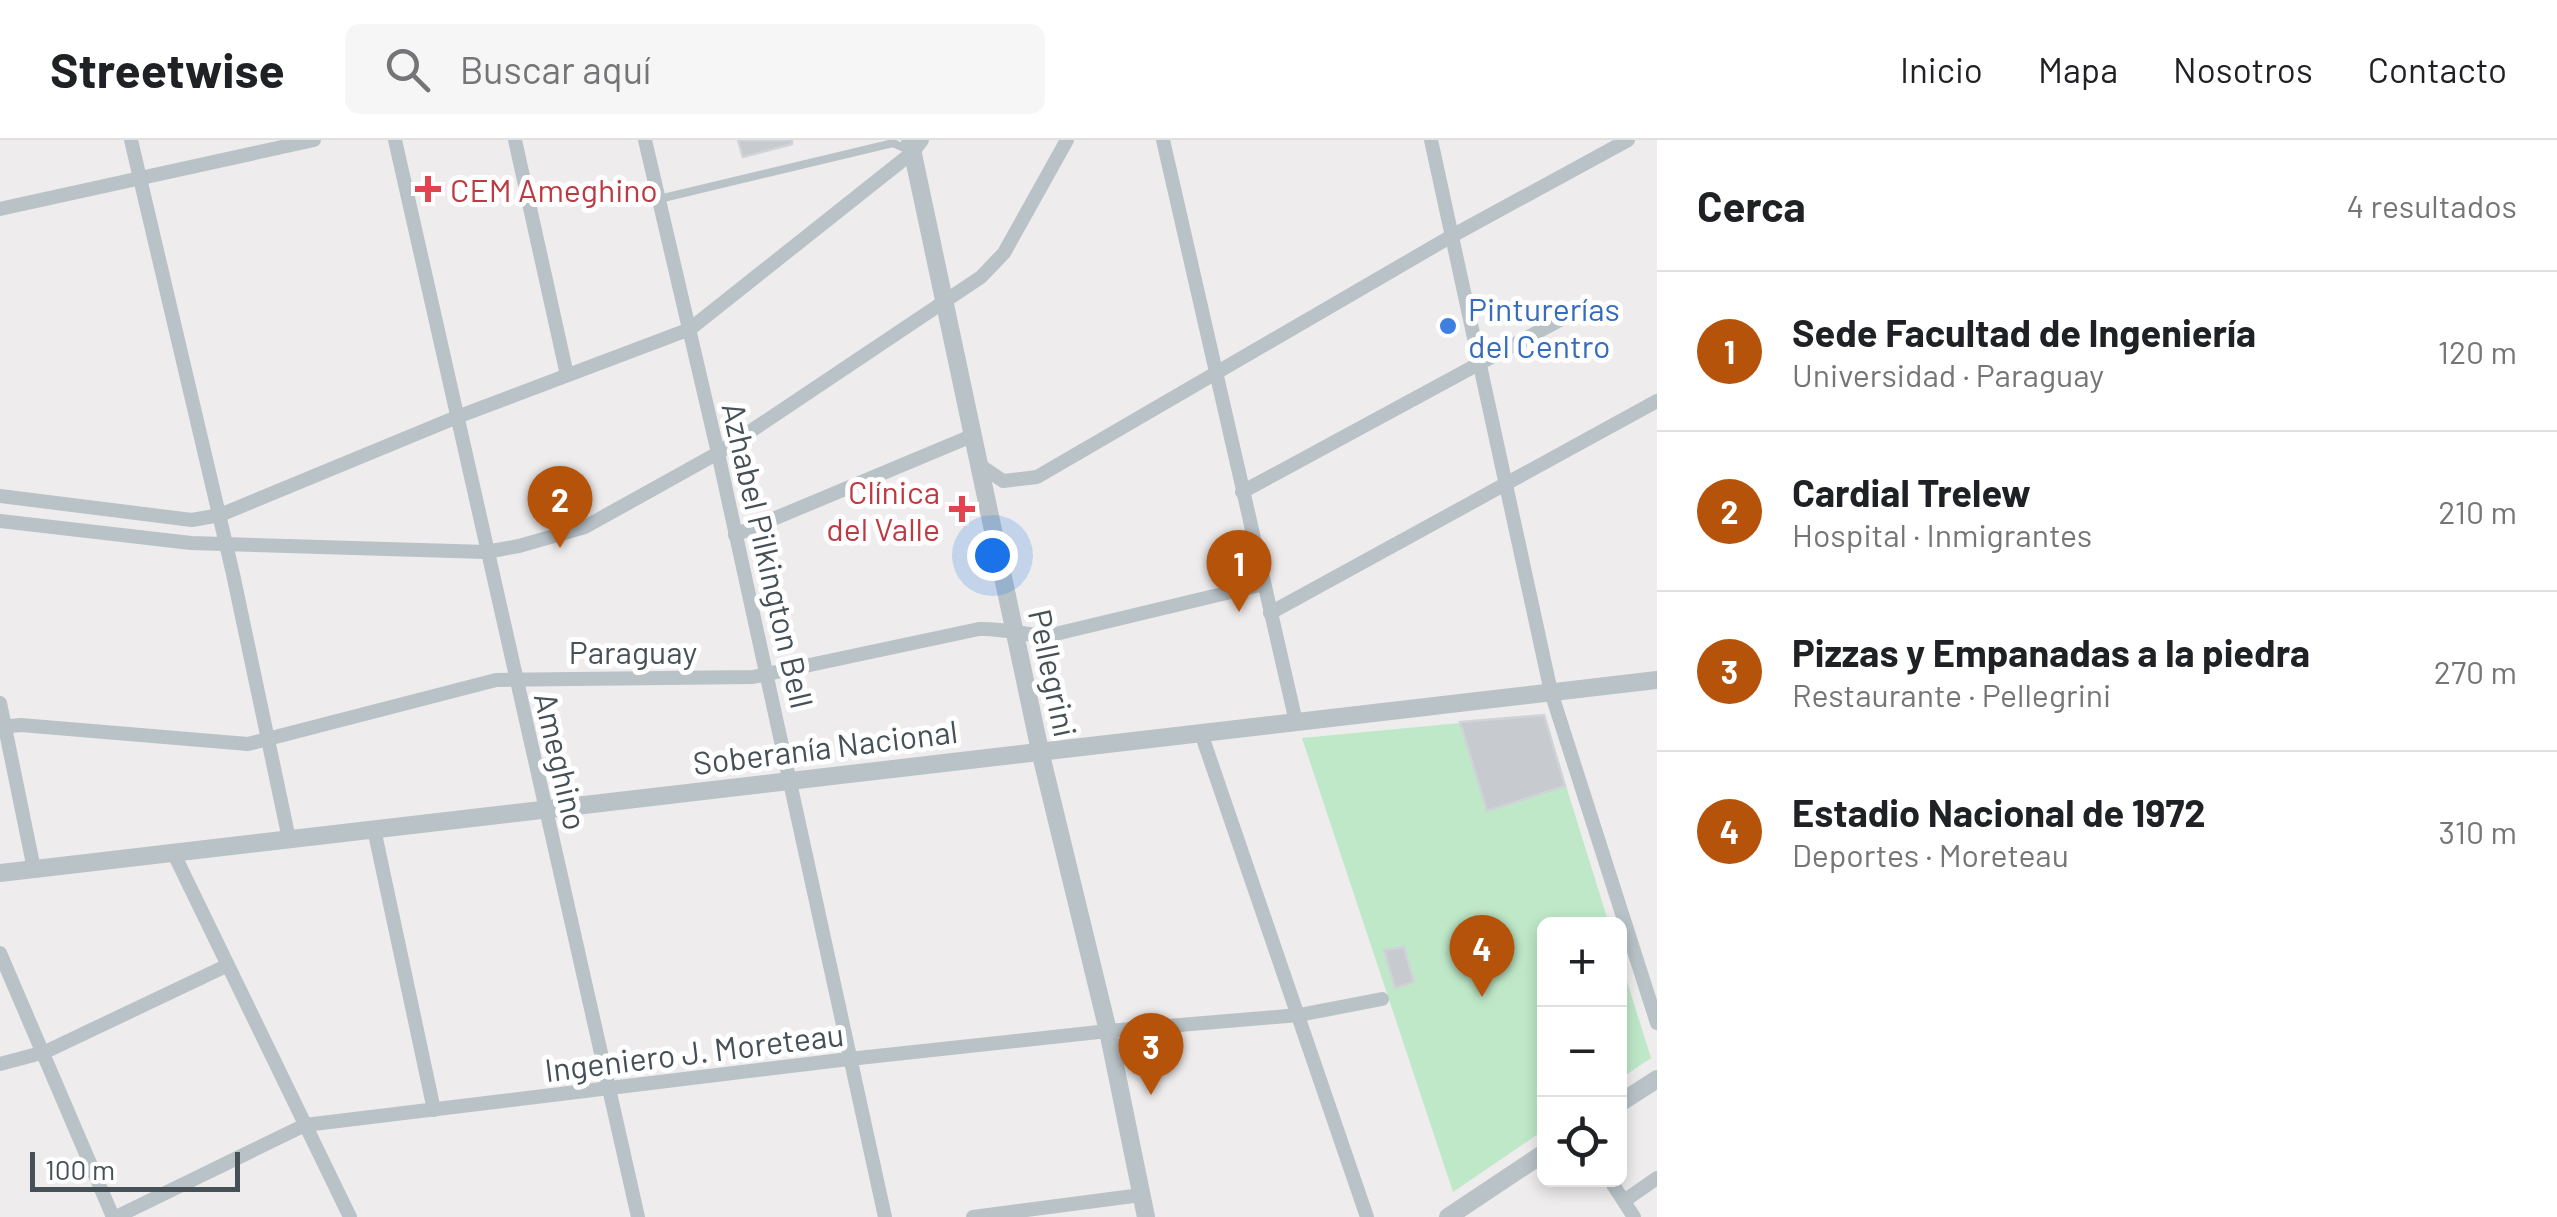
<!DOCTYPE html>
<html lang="es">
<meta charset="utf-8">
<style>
body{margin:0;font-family:Barlow,sans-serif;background:#f6f6f6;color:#202124}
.controls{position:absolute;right:30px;bottom:30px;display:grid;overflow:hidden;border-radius:15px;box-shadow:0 5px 15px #0003}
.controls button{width:90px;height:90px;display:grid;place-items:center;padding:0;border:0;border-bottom:2px solid #e0e0e0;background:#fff;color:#202124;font:50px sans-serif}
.scale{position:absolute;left:30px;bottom:25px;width:210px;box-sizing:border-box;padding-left:10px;border:5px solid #465157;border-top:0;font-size:28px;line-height:35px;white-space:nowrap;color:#465157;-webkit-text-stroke:8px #fff;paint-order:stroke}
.you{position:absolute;left:992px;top:415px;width:35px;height:35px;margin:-25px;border:8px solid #fff;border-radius:50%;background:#1a73e8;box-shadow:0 0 0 15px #1a73e833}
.badge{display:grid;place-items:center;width:65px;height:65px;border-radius:50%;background:#b45309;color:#fff;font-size:32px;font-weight:700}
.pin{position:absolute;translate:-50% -82px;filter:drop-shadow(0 2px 5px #0008)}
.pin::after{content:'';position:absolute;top:52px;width:35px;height:30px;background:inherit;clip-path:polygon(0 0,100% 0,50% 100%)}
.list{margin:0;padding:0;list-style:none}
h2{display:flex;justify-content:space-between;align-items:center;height:130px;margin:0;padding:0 40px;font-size:42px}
h2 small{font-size:32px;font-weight:400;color:#757577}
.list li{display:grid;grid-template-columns:65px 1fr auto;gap:30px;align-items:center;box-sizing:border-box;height:160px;padding:0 40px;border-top:2px solid #e0e0e0}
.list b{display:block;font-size:38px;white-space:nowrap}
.list p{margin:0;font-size:32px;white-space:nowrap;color:#757577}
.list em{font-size:32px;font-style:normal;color:#757577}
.icon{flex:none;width:55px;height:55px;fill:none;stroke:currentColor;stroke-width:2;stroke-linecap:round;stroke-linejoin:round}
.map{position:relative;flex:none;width:1657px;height:1077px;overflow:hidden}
header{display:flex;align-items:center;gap:60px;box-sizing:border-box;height:140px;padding:0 50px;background:#fff;border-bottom:2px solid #e0e0e0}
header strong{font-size:48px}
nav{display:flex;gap:55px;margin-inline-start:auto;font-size:35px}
.search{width:700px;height:90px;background:#f6f6f6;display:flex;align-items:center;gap:25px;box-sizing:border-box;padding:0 35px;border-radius:15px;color:#757577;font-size:38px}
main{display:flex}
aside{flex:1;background:#fff}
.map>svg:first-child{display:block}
</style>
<header>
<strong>Streetwise</strong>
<div class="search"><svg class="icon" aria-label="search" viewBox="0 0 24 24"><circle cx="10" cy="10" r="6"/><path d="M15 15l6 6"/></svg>Buscar aquí</div>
<nav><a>Inicio</a><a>Mapa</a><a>Nosotros</a><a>Contacto</a></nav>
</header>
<main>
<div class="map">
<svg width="1657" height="1077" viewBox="0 0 1657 1077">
<rect width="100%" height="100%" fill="#eeecec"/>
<g fill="#bee8c8">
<path d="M1544,575l65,209h-65v206l-91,62 -151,-454z"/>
<path d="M1620,819l31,99 -31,21z"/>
</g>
<g fill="#c7cace" stroke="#d0d3d7" stroke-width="2.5">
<path d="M738,0h54v4l-49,13z"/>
<path d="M1544,575l21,71 -78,25 -27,-89z"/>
<path d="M1404,807l10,35 -19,6 -11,-38z"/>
</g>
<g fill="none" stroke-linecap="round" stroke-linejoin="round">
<path stroke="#b8c2c7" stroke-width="8" d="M659,59l234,-56 18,8"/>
<g stroke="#b8c2c7" stroke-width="14">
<path d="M131,0l102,434 56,265"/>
<path d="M395,0l243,1077"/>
<path d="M515,0l52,235"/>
<path d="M645,0l73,313 167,764"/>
<path d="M1163,0l133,582"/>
<path d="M1431,0l120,552 106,331"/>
<path d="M0,69l314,-69"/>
<path d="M981,326l22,15 34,-4 413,-240 178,-97"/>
<path d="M1242,352l327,-177"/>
<path d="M0,356l192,24 28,-5 237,-98 233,-88 223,-177 9,-12"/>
<path d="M0,381l191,22 295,9 33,-6 66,-19 133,-74 263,-176 23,-24 63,-113"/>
<path d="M735,395l239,-100"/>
<path d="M1270,473l387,-212"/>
<path d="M0,563l34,166"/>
<path d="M0,587l21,-2 227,19 248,-64 257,-3 226,-48c24,-1 45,6 68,7l217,-52"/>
<path d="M1201,593l166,484"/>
<path d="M374,689l60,281"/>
<path d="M173,712l177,365"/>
<path d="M0,813l113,264"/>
<path d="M0,924l45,-12 181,-86"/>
<path d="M1610,1040l24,37"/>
<path d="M1624,1061l33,-23"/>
<path d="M116,1077l189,-92 544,-66 259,-28 191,-16 83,-16"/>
<path d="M973,1077l168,-22"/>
</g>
<g stroke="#b8c2c7" stroke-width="18">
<path d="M910,0l130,611 68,280 38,186"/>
<path d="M0,733l1657,-193"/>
<path d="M1620,963l37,-24"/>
<path d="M1448,1077l96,-64"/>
</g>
</g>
<g fill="#e0444e" stroke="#fff" stroke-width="4">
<path d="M423 34h10v10h10v10h-10v10h-10v-10h-10v-10h10z"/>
<path d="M957 354h10v10h10v10h-10v10h-10v-10h-10v-10h10z"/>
</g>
<circle fill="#3f7fe0" stroke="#fff" stroke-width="4" cx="1448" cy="186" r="10"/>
<g text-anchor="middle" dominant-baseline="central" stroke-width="10" stroke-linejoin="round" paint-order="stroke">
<g font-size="32" fill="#be3a42" stroke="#fff" text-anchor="start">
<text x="450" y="49">CEM Ameghino</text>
<text x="940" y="351" text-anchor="end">Clínica<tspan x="940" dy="37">del Valle</tspan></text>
</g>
<g font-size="32" fill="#366cbe" stroke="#fff" text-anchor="start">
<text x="1468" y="168">Pinturerías<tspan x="1468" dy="37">del Centro</tspan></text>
</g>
<g font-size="32" fill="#465157" stroke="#fff">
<text transform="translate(769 415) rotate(77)">Azhabel Pilkington Bell</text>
<text x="633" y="511">Paraguay</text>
<text transform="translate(1054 533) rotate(78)">Pellegrini</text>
<text transform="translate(825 606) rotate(-7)">Soberanía Nacional</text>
<text transform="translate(562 621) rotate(77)">Ameghino</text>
<text transform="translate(694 911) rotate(-7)">Ingeniero J. Moreteau</text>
</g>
</g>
</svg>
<div class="controls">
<button>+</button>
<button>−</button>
<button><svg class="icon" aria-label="locate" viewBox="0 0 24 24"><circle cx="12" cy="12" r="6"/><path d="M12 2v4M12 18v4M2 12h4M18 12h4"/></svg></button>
</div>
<div class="scale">100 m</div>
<div class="you"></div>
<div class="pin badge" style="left:1239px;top:472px">1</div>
<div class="pin badge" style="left:560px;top:408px">2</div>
<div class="pin badge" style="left:1151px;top:955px">3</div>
<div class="pin badge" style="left:1482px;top:857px">4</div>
</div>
<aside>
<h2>Cerca<small>4 resultados</small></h2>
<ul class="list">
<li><span class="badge">1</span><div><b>Sede Facultad de Ingeniería</b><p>Universidad · Paraguay</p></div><em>120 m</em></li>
<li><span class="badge">2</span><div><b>Cardial Trelew</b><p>Hospital · Inmigrantes</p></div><em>210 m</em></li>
<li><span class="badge">3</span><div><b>Pizzas y Empanadas a la piedra</b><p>Restaurante · Pellegrini</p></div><em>270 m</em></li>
<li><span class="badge">4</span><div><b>Estadio Nacional de 1972</b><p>Deportes · Moreteau</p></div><em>310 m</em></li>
</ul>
</aside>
</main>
